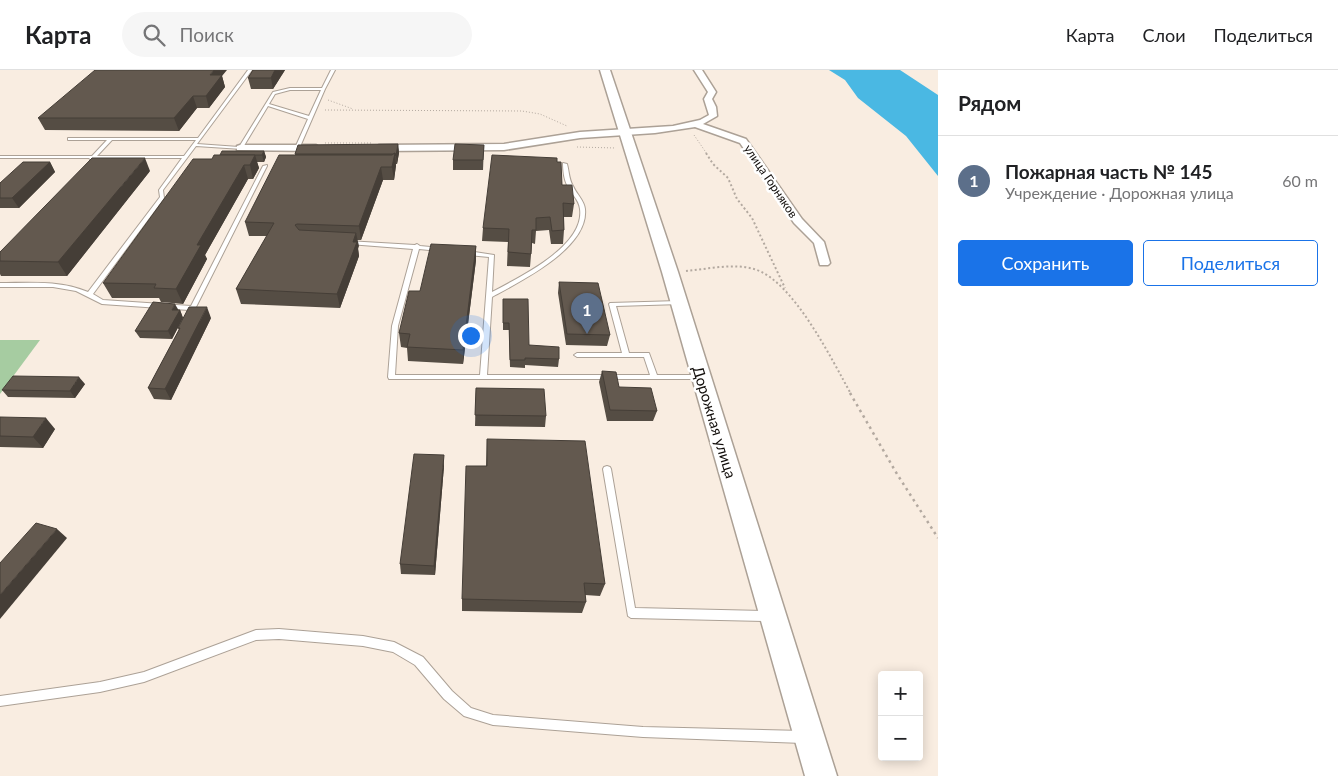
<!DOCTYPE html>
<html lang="ru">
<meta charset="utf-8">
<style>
body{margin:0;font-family:Lato,sans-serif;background:#f6f6f6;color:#202124}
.controls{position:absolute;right:15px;bottom:15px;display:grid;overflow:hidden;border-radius:5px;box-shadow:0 2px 12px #0003}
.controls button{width:45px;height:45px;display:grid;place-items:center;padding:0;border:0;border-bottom:1px solid #e0e0e0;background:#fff;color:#202124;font:25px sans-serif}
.you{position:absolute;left:470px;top:265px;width:18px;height:18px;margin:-12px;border:4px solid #fff;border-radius:50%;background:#1a73e8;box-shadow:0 0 0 8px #1a73e833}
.badge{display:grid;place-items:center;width:32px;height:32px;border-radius:50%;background:#1a73e8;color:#fff;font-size:16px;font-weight:700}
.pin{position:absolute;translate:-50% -41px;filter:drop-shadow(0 1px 2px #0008)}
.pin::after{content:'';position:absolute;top:26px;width:18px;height:15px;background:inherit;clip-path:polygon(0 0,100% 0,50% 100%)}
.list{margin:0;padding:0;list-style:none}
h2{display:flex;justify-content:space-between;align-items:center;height:65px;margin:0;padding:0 20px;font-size:21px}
h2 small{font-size:16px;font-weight:400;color:#757577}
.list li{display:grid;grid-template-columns:32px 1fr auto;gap:15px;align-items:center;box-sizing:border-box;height:90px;padding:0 20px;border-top:1px solid #e0e0e0}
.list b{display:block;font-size:19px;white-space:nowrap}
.list p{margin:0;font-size:16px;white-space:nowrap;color:#757577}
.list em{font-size:16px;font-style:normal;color:#757577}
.actions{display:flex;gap:10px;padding:15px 20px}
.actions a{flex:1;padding:11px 0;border:1px solid #1a73e8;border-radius:5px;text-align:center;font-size:18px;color:#1a73e8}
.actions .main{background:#1a73e8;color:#fff}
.icon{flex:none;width:28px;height:28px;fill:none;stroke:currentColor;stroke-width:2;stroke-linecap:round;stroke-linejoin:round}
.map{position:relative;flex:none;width:938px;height:706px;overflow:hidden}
header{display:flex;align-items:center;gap:30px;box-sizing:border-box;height:70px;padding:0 25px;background:#fff;border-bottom:1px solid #e0e0e0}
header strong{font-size:24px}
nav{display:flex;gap:28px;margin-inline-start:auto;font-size:18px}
.search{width:350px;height:45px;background:#f6f6f6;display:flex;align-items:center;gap:12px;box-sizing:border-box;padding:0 18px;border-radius:28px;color:#757577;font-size:19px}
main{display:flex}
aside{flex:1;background:#fff}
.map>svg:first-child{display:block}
</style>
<header>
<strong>Карта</strong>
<div class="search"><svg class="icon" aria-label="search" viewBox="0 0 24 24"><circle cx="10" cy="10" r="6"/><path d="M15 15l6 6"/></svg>Поиск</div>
<nav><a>Карта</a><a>Слои</a><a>Поделиться</a></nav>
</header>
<main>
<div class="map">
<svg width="938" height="706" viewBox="0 0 938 706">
<rect width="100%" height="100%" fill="#f9ede1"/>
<path fill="#a6cca1" d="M0,270h40l-40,54z"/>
<path fill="#4ab8e3" d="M829,0h71l38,25v81l-32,-40 -48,-38 -13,-18z"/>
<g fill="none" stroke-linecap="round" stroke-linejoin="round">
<defs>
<g id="lane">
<path d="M248,0h4l-55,74 42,3 34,-55 17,-4h32l9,-18h4l-10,19 -26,60 -4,-1 13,-29 -40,-13 -26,43 -46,-3 -33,44 1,8 -71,96 10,6 88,6 72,-140 4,-1v1l-76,151h-4l-1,-1 3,-6 -87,-6 -26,-13 -23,-4h-53v-4c30,0 60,-3 88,9l72,-95 -1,-7 23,-32h-88l-3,2 -2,-2h-89v-2h92l15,-16h-39v-2h130zM290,20h31l-12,26 -40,-12 6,-10zM112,70h84l-12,16h-87z"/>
<path d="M563,93l4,1c2,7 2,16 6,22 4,9 11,14 12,23 4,39 -64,72 -93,88l-5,78h163l-6,-18h-67l-3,-2 3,-2h45l-13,-49 1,-1 69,-2 2,1v2l-65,2 13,47h20l8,22h47l1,2 -1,2h-315l-1,-2 4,-51 21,-77 -64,-5 -2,-1v-2l68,4 2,-1 3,2 21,2 1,1 -3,2 -20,-2 -21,77 -3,49h85l9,-118 -21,-2 -3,-2 3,-2 26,4 -2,37c28,-15 93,-46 88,-83 -1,-10 -9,-15 -13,-24 -3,-6 -4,-15 -4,-22z"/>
<path d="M607,396l3,1 1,2 24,139 133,3 3,2 2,3 -2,3 -3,2 -137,-3 -3,-2 -25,-147 1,-2z"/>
<path d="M279,559l84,7 31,6 29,15 29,34 19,17 22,7 150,12 160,4 4,2 2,4 -2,4 -4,2 -160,-6 -150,-12 -29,-9 -20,-17 -29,-34 -22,-13 -30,-6 -84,-7 -23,1 -112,42 -44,10 -100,14v-10l100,-14 44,-10 112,-42z"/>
</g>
<g id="street">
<path d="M694,0h8l14,22 -4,7 4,8 1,9 -14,8 43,15 56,80 22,23 6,21 -2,2h-8l-6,-22 -20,-20 -54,-80 -45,-16 -40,6 -75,5 -76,12 -125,1 -4,-3 4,-3 125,-1 76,-12 93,-6 27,-6 9,-5 -5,-16 4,-7z"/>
<path d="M240,75h76l4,3 -4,3 -79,-1v-4z"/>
</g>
<path id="secondary" d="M600,0h10l68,202 159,504h-32l-143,-504z"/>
</defs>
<use href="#lane" stroke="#aca196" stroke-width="2"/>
<use href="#street" stroke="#aca196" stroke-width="3"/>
<use href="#secondary" stroke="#aca196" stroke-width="3"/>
<g stroke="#b3a9a0" stroke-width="1" stroke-dasharray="1 2" stroke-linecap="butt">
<path d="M328,30l25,9"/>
<path d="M325,40l197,1 18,3 27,12"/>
<path d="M694,65l13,19"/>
<path d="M325,73h47"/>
<path d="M577,77l39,1"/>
</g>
<g stroke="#b3a9a0" stroke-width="2" stroke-dasharray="2 2.5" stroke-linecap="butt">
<path d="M706,83l7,11 15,14 9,21 15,19 33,70"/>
<path d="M686,201c22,-2 47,-8 68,-2 39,11 78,91 97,125"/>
</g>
<path stroke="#b3a9a0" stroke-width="2.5" stroke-dasharray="2.5 4" stroke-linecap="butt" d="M850,323l47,81 41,64"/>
<use href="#lane" fill="#fff" fill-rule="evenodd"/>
<use href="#street" fill="#fff" fill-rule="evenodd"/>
<use href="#secondary" fill="#fff" fill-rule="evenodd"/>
</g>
<g fill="#554d44">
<path d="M253,0h32l-12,19h-22l-3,-11z"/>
<path d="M222,6l3,11 -16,21h-12l-18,23 -134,-1 -7,-12z"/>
<path d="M398,74l1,9 -2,11h-1l-2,16h-11l-22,60h-4l2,16 -19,52 -99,-4 -5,-15 31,-53h-18l-4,-14 50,-67v-1z"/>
<path d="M484,75l-1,25h-30v-10z"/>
<path d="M264,81l2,6 -2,5h-7l2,6 -6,11h-5l-43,76 2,4 -24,45 -22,-2 -2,-4h-47l-9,-15 109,-124 8,-4z"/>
<path d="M50,92l5,10 -36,36h-19v-25z"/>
<path d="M557,92l5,23 12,19 -2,13h-8v13l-1,14h-12l-2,-14 -13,1 -1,13 -3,-1 -2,24 -23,-1 1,-24 -26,-1 1,-13z"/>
<path d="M150,101l-83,105h-66l-1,-2v-22z"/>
<path d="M476,176v14l-13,104 -55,-3 -1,-13 -6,-1 -2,-14 21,-42z"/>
<path d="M559,212l51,53 -3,11 -41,-1 -8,-52z"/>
<path d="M503,229l26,46 30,14 -1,8 -33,-2v3l-15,-1 -1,-37h-6z"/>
<path d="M178,240h2l3,8 -11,21 -32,-1 -5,-7z"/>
<path d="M211,248l-40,82 -17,-1 -6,-11 31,-58 -1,-2z"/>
<path d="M602,301l17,16 38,24 -4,10h-46l-8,-39z"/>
<path d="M85,314l-10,14 -67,-1 -6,-7z"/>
<path d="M476,318l70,28 -1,11 -70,-1z"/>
<path d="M0,347l55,12 -12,19 -43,-1z"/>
<path d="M487,369l118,145 -5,12 -15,-1 1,7 -4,11 -120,-2v-12l24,-133z"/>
<path d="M444,396l-9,109 -34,-1 -1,-10z"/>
</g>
<g fill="#453e37">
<path d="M214,0h13l-5,6 3,11 -16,21 -3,-12 4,-21z"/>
<path d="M275,0h10l-12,19 -2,-11z"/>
<path d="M193,26l4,12 -18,23 -5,-13z"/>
<path d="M398,74l1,9 -2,11 -1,-8z"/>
<path d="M264,81l2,6 -2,5 -2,-7z"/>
<path d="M395,83l1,13 -2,14 -2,-13z"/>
<path d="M255,85l4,13 -6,11 -3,-14z"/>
<path d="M145,88l5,13 -83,105 -9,-14z"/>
<path d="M50,92l5,10 -36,36 -7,-10z"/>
<path d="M244,95l4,14 -43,76 2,4 -24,45 -7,-15 21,-44z"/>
<path d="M381,97l2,13 -22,60 -2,-14z"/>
<path d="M356,163l3,13 -1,3 1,7 -19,52 -3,-14z"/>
<path d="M476,176v14l-13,104v-14z"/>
<path d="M175,234l4,7 -7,-1z"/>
<path d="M207,237l4,11 -40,82 -6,-11z"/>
<path d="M180,240l3,8 -11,21 -4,-8z"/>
<path d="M79,307l6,7 -10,14 -5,-7z"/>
<path d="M46,348l9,11 -12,19 -10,-11z"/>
<path d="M444,385v11l-9,109 -1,-9z"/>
<path d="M57,459l10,9 -67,81v-24z"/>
</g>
<g fill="#63594f" stroke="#453e37">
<path d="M95,0h119l-4,5h12l-16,21h-13l-19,22h-136z"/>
<path d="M253,0h22l-4,8h-23z"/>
<path d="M398,74l-2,12 -1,-3 -2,1h-98l3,-9z"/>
<path d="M455,74l29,1 -1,15h-30z"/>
<path d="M222,81h42l-2,4h-42z"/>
<path d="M395,83l-3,14h-11l-22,59 -62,-2 -2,1 4,5 57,3 -3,9h4l-20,52 -101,-5 38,-66 -29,-1 34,-67h113z"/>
<path d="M214,85h41l-5,10h-6l-47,80h4l-25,44 -22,-1 2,-4 -53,-1 90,-124h19z"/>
<path d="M492,85l65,3v4h4l1,23h10l2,19 -11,-1 1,27 -12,1 -2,-14 -14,1v12h-4l-1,24 -23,-2 1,-23 -26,-1z"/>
<path d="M92,88h53l-87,104 -58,-1v-9z"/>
<path d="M23,92h27l-38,36h-12v-15z"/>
<path d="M431,174l45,2 -13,104 -56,-3 3,-13 -11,-1 10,-42h11z"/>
<path d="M559,212l39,1 12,52 -43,-1z"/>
<path d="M503,229h25l1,46 30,2v12l-34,-1v2h-15l-1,-37h-6z"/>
<path d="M153,232l22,2 -3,6h8l-12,21h-33z"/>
<path d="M189,237h18l-42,82 -17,-1 32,-60h-2z"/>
<path d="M602,301l14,1 3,15 32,1 6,23 -47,-1z"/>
<path d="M13,306l66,1 -9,14 -68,-1z"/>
<path d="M476,318l68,1 2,27 -71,-1z"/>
<path d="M0,347l46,1 -13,19 -33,-1z"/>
<path d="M487,369l98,2 20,143 -21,-1 2,19 -124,-3 4,-133h21z"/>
<path d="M414,384l30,1 -10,111 -34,-2z"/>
<path d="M36,453l21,6 -57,66v-32z"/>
</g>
<g text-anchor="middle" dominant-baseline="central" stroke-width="5" stroke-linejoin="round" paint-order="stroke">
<g font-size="12" fill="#100c09" stroke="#fff">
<text transform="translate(771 111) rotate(56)">улица Горняков</text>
</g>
<g font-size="15" fill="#100c09" stroke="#fff">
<text transform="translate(715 352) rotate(73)">Дорожная улица</text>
</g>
</g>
</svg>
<div class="controls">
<button>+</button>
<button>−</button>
</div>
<div class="you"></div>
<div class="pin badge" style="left:587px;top:264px;background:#5c6f8a">1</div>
</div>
<aside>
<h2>Рядом<small></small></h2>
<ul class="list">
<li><span class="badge" style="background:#5c6f8a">1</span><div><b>Пожарная часть № 145</b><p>Учреждение · Дорожная улица</p></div><em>60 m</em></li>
</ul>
<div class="actions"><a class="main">Сохранить</a><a>Поделиться</a></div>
</aside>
</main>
